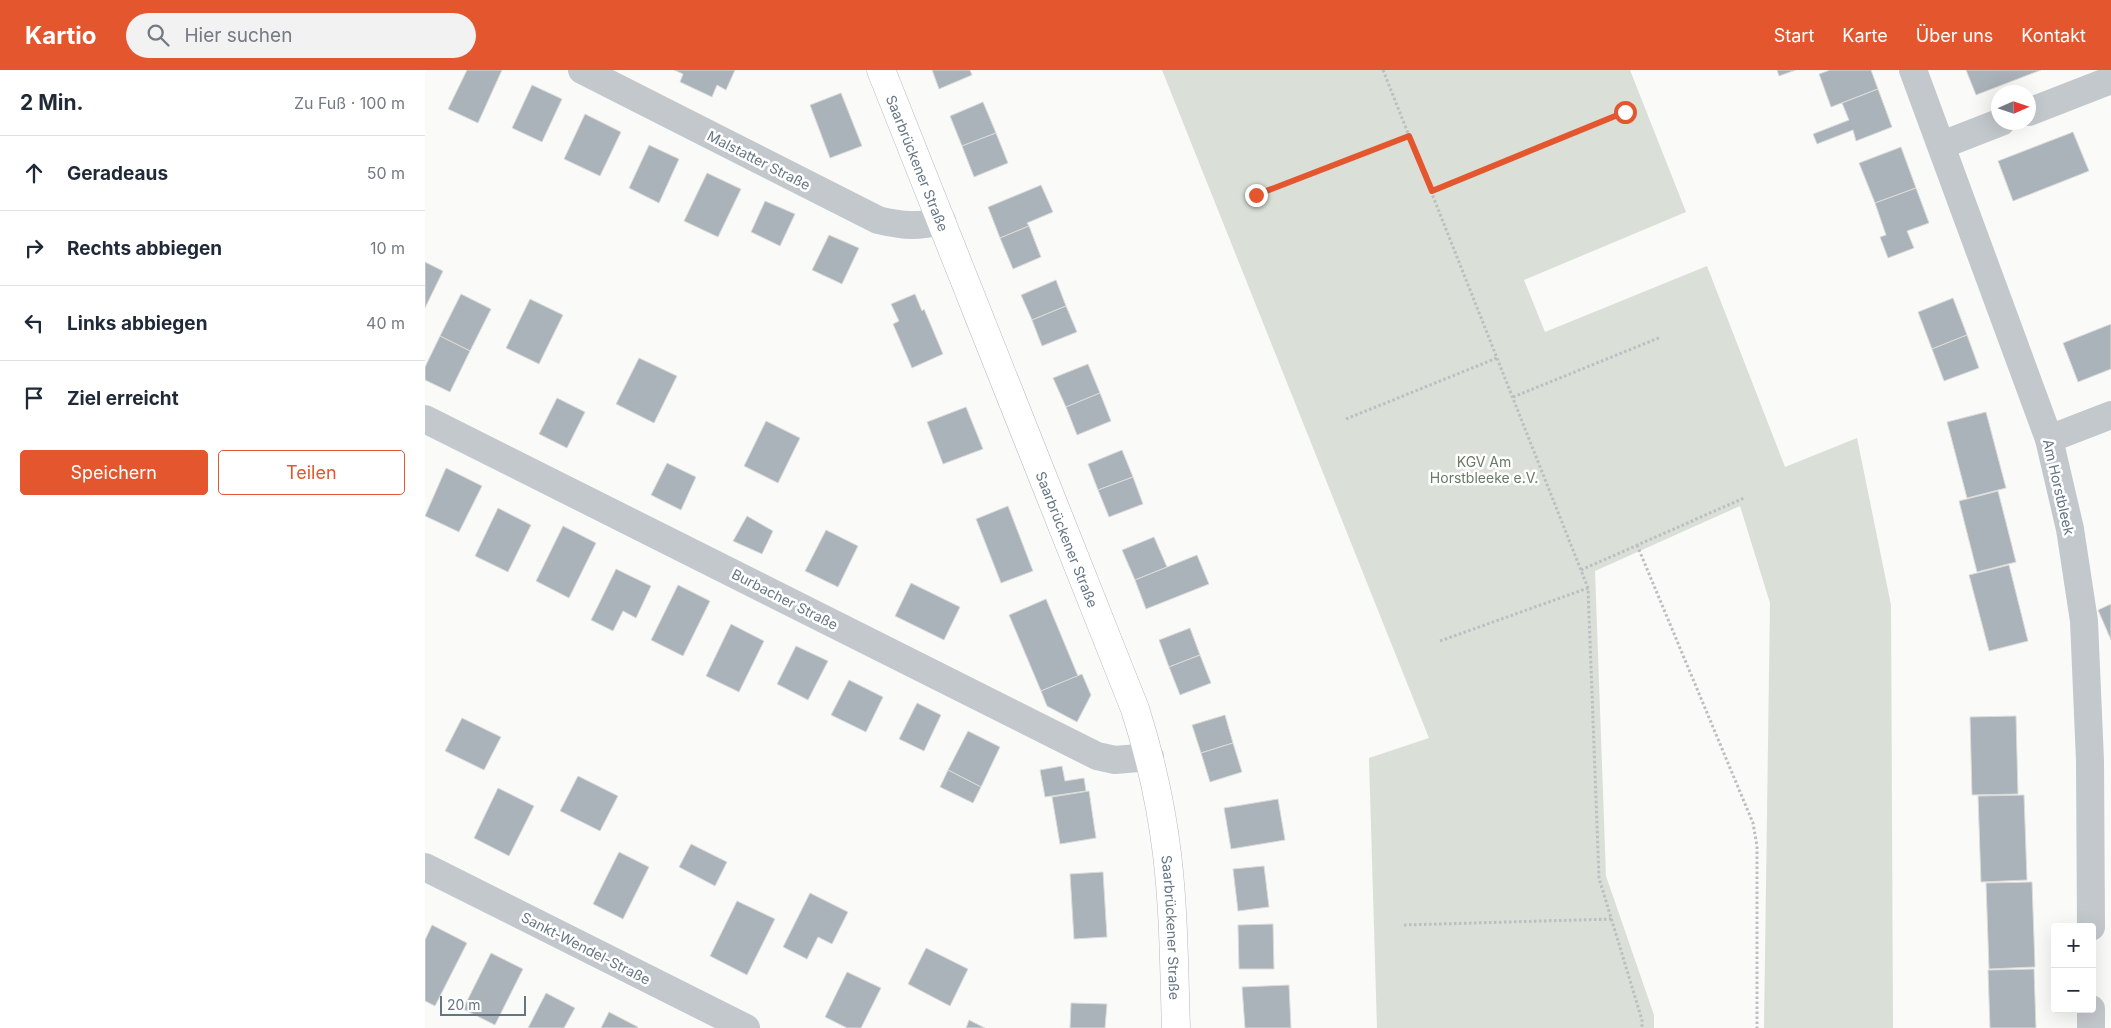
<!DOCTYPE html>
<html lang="de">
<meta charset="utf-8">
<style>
body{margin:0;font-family:Inter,sans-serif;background:#f2f2f3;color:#1f2937}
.controls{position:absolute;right:15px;bottom:15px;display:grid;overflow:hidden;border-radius:5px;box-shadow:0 5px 20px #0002}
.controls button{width:45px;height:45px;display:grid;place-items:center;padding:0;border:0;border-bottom:1px solid #e0e1e3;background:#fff;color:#1f2937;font:25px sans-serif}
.compass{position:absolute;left:1566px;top:15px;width:45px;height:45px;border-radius:50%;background:#fff;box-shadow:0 5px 20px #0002;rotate:87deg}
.scale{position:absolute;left:15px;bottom:12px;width:86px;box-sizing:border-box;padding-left:5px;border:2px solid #657683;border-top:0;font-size:14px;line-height:18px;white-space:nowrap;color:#657683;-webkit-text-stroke:4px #fff;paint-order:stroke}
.stop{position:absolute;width:15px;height:15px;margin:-11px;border:4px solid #e4572e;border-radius:50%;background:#fff}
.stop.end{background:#e4572e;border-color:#fff;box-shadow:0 1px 5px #0008}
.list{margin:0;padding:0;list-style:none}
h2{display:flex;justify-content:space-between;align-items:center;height:65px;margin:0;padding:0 20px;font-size:21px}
h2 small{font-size:16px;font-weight:400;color:#747a83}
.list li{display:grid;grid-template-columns:32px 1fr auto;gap:15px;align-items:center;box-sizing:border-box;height:75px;padding:0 20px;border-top:1px solid #e0e1e3}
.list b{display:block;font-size:19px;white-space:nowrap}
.list em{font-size:16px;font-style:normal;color:#747a83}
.actions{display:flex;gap:10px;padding:15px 20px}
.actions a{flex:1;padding:11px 0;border:1px solid #e4572e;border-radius:5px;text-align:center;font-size:18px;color:#e4572e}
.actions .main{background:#e4572e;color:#fff}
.icon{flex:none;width:28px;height:28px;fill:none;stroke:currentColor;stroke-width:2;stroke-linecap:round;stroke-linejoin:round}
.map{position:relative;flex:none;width:1686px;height:958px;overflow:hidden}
header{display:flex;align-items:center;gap:30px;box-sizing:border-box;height:70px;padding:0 25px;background:#e4572e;color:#fff}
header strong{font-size:24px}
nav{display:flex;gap:28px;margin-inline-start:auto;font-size:18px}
.search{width:350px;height:45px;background:#f2f2f3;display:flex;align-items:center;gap:12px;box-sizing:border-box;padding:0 18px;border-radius:28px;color:#747a83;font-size:19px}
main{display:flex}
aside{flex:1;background:#fff}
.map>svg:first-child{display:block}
</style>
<header>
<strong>Kartio</strong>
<div class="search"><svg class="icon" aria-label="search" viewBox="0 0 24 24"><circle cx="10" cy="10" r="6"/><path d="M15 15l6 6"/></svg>Hier suchen</div>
<nav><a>Start</a><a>Karte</a><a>Über uns</a><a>Kontakt</a></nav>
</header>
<main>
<aside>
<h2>2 Min.<small>Zu Fuß · 100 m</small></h2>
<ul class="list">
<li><svg class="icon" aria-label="ahead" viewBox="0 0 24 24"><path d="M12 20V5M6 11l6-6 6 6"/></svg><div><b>Geradeaus</b></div><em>50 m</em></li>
<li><svg class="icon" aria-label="right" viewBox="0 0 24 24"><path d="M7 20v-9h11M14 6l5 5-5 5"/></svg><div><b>Rechts abbiegen</b></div><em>10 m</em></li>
<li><svg class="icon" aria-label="left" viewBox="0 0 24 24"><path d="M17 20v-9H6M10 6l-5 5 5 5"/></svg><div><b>Links abbiegen</b></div><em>40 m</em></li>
<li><svg class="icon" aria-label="arrive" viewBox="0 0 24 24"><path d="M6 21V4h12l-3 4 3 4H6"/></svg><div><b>Ziel erreicht</b></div></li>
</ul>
<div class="actions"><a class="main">Speichern</a><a>Teilen</a></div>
</aside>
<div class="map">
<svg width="1686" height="958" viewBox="0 0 1686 958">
<rect width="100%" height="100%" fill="#fafaf8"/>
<path fill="#dadfd7" d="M737,0h468l56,142 -162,68 21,52 162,-66 78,201 72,-29 34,167 2,423h-129l6,-425 -30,-97 -145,65 11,305 48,139v13h-277l-8,-270 60,-20z"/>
<g fill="#aab3b9" stroke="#dcdcda">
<path d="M42,0h35l-24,53 -30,-14z"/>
<path d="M249,0h61l-9,20 -9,-5 -5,12 -32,-15 3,-8z"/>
<path d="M507,0h38l2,5 -33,14z"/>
<path d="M1352,0h19l-17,6z"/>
<path d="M1405,0h41l7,19 -47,18 -12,-33z"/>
<path d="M1541,0h75l-65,25z"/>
<path d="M107,15l30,14 -20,43 -30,-14z"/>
<path d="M1453,19l14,38 -36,14 -3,-11 -36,14 -4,-10 36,-14 -7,-17z"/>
<path d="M416,23l21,53 -32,12 -20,-53z"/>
<path d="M558,32l13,31 -34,13 -12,-30z"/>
<path d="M160,44l36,18 -21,44 -36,-17z"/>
<path d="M1648,62l16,39 -76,30 -15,-40z"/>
<path d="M571,63l12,30 -34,14 -12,-31z"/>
<path d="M224,75l30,14 -20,44 -30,-15z"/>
<path d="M1476,77l15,41 -41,15 -16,-40z"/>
<path d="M282,103l34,16 -23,48 -34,-16z"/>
<path d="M616,115l12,27 -26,11 2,3 -29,12 -12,-31z"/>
<path d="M1491,118l13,35 -22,8 7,17 -26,10 -8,-21 6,-2 -11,-32z"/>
<path d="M340,131l30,13 -15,32 -29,-14z"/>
<path d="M604,156l12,31 -28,12 -13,-31z"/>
<path d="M404,165l30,13 -17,36 -30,-14z"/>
<path d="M0,192l18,9 -18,37z"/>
<path d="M631,210l10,26 -34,14 -11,-25z"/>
<path d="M36,224l30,15 -21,42 -30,-15z"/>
<path d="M490,224l7,17 2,-2 19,45 -31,14 -19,-44 6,-3 -8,-17z"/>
<path d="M1528,228l14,37 -35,14 -14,-37z"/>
<path d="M105,229l33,16 -24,49 -33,-16z"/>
<path d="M641,236l11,26 -35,14 -10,-26z"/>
<path d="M1686,254v45l-33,13 -15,-39z"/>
<path d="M1542,265l12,33 -35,13 -12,-32z"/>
<path d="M15,266l30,15 -20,41 -25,-12v-13z"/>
<path d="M214,288l38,18 -23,47 -38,-19z"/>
<path d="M663,294l12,29 -34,14 -13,-29z"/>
<path d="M675,323l11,28 -34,14 -11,-28z"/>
<path d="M132,328l28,14 -18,36 -28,-14z"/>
<path d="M541,337l17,42 -40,15 -16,-42z"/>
<path d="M1561,342l20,76 -39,10 -20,-76z"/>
<path d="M341,351l34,17 -22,45 -34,-17z"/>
<path d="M697,380l11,27 -35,13 -10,-26z"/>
<path d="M242,393l29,14 -15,33 -30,-15z"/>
<path d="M21,398l36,18 -23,46 -34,-16z"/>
<path d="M708,407l10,27 -34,13 -11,-27z"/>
<path d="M1573,421l18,71 -39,10 -18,-71z"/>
<path d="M583,436l25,65 -32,12 -25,-64z"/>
<path d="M73,438l33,17 -23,47 -33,-16z"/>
<path d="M322,446l26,15 -11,23 -29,-13z"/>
<path d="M138,456l33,17 -27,55 -33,-17z"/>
<path d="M401,460l32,16 -20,41 -33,-16z"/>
<path d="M729,467l13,30 -32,13 -13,-30z"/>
<path d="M772,485l12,29 -63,25 -11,-29z"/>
<path d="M1584,495l19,76 -39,10 -20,-76z"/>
<path d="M191,499l35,17 -15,32 -13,-7 -10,20 -22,-11z"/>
<path d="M486,513l49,24 -16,33 -49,-24z"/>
<path d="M253,515l32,16 -27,55 -32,-16z"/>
<path d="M621,529l32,77 -37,15 -32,-76z"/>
<path d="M1686,534v36l-13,-30z"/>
<path d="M306,554l33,17 -25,51 -33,-16z"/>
<path d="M765,558l10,27 -31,12 -10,-27z"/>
<path d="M371,576l32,15 -20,39 -31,-16z"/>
<path d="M775,585l11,28 -31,12 -11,-28z"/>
<path d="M657,604l9,21 -14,27 -30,-16 -6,-15z"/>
<path d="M424,610l34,17 -17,35 -35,-17z"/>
<path d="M492,633l24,12 -17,36 -25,-12z"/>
<path d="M800,645l8,28 -32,10 -9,-28z"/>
<path d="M1591,646l2,78 -46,1 -2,-78z"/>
<path d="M37,648l39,19 -17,33 -39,-19z"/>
<path d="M543,661l32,16 -19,40 -33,-17z"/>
<path d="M808,673l9,29 -32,10 -9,-29z"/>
<path d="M637,696l3,15 19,-3 2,13 -41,6 -5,-27z"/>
<path d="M523,700l33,17 -8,16 -33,-16z"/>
<path d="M153,706l40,20 -18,35 -40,-20z"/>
<path d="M73,718l36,18 -25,50 -35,-18z"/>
<path d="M664,721l7,47 -36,6 -8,-47z"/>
<path d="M1599,725l3,85 -46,2 -3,-86z"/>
<path d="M853,729l7,41 -54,9 -7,-41z"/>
<path d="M266,774l36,18 -12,24 -36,-19z"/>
<path d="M194,782l30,15 -26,52 -30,-15z"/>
<path d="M839,796l5,41 -31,4 -5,-42z"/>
<path d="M678,802l4,65 -33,2 -4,-65z"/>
<path d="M1607,812l3,85 -46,2 -3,-86z"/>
<path d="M385,823l38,19 -16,32 -14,-7 -11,22 -24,-12z"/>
<path d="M312,831l38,18 -28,56 -37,-19z"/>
<path d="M848,854l1,45h-35l-1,-44z"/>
<path d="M7,855l35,18 -32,63 -10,-5v-61z"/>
<path d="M501,878l42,21 -18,37 -42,-22z"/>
<path d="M66,883l32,16 -28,56 -32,-16z"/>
<path d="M1609,899l2,59h-46l-2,-58z"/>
<path d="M422,902l34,16 -20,40h-14l-22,-11z"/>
<path d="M864,915l2,43h-46l-3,-41z"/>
<path d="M121,923l29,15 -11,20h-36z"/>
<path d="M646,933l36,1 -2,24h-35z"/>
<path d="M184,942l29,15 -1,1h-36z"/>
<path d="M544,950l16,8h-19z"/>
</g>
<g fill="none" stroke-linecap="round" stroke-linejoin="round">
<defs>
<g id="secondary">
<path id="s1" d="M456,0l254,639c15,47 26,95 32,145 7,57 7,116 9,174"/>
</g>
</defs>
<use href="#secondary" stroke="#b3babf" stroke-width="29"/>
<g stroke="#bbbfc2" stroke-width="3" stroke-dasharray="2.5 2.5" stroke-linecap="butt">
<path d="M958,0l205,518 11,290 43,142v8"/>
<path d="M1007,121l193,-79"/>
<path d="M831,125l153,-60"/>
<path d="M1088,327l148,-60"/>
<path d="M921,349l151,-61"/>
<path d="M1212,475l116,278 4,23v182"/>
<path d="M1156,500l163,-72"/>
<path d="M1015,571l148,-53"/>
<path d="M979,855l208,-6"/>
</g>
<g stroke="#c3c8cc" stroke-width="28">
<path d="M157,0l296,150c25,6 39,7 64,1"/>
<path d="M1488,0l136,369 21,90 14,92 6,140 1,166"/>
<path d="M1604,42l82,-32"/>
<path d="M1517,75l59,-23"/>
<path d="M0,349l672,337 18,4 35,-3"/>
<path d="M1624,369l62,-24"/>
<path d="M0,797l321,161"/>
<path d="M1666,939v19"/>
</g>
<use href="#secondary" stroke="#fff" stroke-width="28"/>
</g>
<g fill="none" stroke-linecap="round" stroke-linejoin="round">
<path stroke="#e4572e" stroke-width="6" d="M831,125l153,-59 23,55 193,-79"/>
</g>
<g text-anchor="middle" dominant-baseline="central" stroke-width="5" stroke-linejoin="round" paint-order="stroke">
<g font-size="14" fill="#657683" stroke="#fff">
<text transform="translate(334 90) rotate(27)">Malstatter Straße</text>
<text stroke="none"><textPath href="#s1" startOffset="100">Saarbrückener Straße</textPath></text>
<text transform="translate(1634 417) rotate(77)">Am Horstbleek</text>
<text stroke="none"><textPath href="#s1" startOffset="505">Saarbrückener Straße</textPath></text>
<text transform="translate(360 529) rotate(27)">Burbacher Straße</text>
<text stroke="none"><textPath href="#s1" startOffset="910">Saarbrückener Straße</textPath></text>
<text transform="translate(161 878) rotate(27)">Sankt-Wendel-Straße</text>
</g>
<g font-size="14" fill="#687a64" stroke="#fff">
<text x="1059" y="391">KGV Am<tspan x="1059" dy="16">Horstbleeke e.V.</tspan></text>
</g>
</g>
</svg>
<div class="controls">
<button>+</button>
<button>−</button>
</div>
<svg class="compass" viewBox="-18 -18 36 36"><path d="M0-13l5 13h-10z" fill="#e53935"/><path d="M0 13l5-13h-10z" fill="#747a83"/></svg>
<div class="scale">20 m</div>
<div class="stop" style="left:1200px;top:42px"></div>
<div class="stop end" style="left:831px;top:125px"></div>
</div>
</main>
